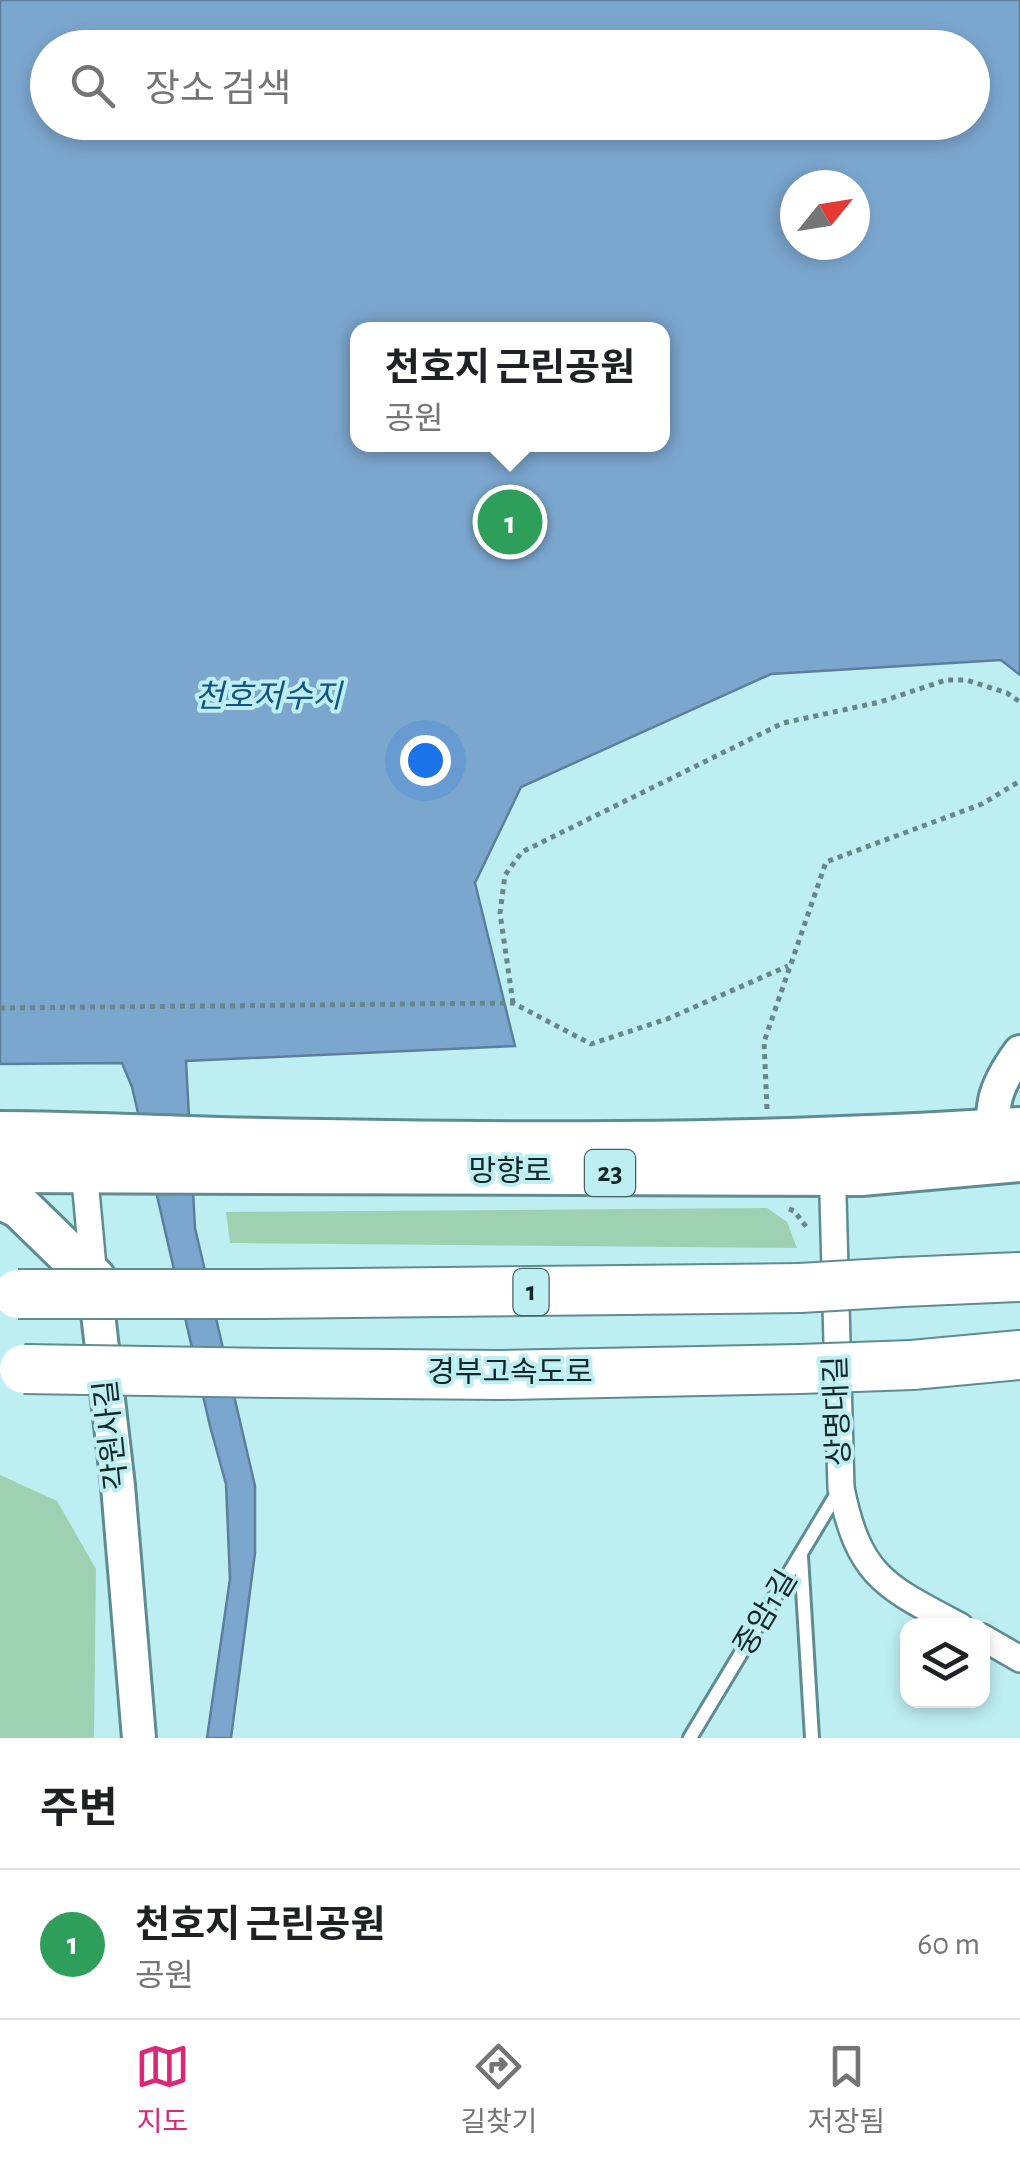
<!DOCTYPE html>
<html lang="ko">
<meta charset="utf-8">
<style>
body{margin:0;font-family:"Alegreya Sans","Noto Sans KR",sans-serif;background:#f6f6f6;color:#202124}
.controls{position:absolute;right:30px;bottom:30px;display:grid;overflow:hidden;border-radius:20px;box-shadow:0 5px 15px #0003}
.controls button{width:90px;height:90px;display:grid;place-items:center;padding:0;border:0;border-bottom:2px solid #e0e0e0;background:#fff;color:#202124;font:50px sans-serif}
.compass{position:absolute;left:780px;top:170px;width:90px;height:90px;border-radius:50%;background:#fff;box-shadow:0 5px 15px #0003;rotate:60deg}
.you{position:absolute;left:425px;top:760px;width:35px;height:35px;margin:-25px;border:8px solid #fff;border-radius:50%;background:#1a73e8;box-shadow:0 0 0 15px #1a73e833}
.badge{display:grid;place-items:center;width:65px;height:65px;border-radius:50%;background:#db2777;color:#fff;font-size:32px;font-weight:700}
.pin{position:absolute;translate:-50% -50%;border:5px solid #fff;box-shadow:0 2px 10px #0006}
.popup{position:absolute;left:350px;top:322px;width:320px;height:130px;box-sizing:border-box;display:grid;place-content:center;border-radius:20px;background:#fff;filter:drop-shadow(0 2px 8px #0005);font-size:32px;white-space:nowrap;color:#757577}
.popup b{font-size:38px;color:#202124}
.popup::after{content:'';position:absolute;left:50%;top:100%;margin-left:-20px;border:20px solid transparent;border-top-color:#fff}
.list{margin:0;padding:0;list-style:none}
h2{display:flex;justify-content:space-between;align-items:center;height:130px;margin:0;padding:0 40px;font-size:42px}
h2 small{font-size:32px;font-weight:400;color:#757577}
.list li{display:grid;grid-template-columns:65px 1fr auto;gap:30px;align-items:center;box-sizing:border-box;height:150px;padding:0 40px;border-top:2px solid #e0e0e0}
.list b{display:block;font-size:38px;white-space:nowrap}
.list p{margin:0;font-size:32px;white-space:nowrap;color:#757577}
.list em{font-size:32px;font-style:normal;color:#757577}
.icon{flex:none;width:55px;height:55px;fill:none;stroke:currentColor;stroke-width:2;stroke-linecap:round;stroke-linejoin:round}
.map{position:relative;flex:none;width:1020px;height:1738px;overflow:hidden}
.search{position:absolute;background:#fff;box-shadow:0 5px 15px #0003;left:30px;right:30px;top:30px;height:110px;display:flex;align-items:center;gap:25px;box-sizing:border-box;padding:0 35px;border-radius:55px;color:#757577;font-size:38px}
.sheet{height:280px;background:#fff}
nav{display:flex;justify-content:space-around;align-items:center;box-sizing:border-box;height:140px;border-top:2px solid #e0e0e0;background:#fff;font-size:28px;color:#757577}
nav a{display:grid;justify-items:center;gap:5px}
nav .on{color:#db2777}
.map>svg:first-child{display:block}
</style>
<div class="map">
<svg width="1020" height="1738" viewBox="0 0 1020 1738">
<rect width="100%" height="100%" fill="#bdeef2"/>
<g fill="#9dd1b1">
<path d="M767,1208l20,14 10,26 -567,-5 -4,-31z"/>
<path d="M0,1475l57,26 39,68 -2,169h-94z"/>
</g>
<path fill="#7ba6ce" stroke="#5c809c" stroke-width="2.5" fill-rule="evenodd" d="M0,0h1020v675l-19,-15 -230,14 -250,113 -46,96 40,163 -329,15 9,167 60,258v67l-24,185h-24l23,-159 -4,-95 -16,-58 -78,-339 -10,-24 -122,1zM48,48h924v74h-924zM795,185h60v60h-60zM358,330h304v114h-304z"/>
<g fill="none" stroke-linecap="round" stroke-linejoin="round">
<defs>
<g id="service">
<path d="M801,1556l11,182"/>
<path d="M690,1738l149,-248"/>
</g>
<g id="minor">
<path d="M83,1158l11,120"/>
<path d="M832,1160l9,328c18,88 43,98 119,138"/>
<path d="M982,1637l38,22"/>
</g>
<g id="tertiary">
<path d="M994,1153c-3,-47 -2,-63 26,-101"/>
<path d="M94,1279l24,207 21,252"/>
</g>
<g id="primary">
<path d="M0,1133c73,0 146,4 219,6 267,6 535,8 801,-10"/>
<path d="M0,1171l861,3 159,-14"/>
<path d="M0,1197l20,10 74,72"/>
</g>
<g id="motorway">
<path d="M902,1282l118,-5"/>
<path d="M262,1294l538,-6"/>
<path d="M912,1365l108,-10"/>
<path d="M276,1373l226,2 298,-6"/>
</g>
</defs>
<use href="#service" stroke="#5f8c90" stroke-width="18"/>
<use href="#minor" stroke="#5f8c90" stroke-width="30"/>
<use href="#tertiary" stroke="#5f8c90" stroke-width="38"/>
<use href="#primary" stroke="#5f8c90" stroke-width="48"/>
<use href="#motorway" stroke="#5f8c90" stroke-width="52"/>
<g stroke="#66888b" stroke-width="5" stroke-dasharray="5 5" stroke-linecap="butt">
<path d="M513,1003l-13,-90 5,-38 17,-23 261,-129 97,-21 66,-22h20l41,13 13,9"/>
<path d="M0,1008l513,-5 78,41 76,-25 121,-53"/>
<path d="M767,1109l-3,-67 62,-180 156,-58 38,-23"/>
<path d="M789,1209l5,2 14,18"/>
</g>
<use href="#service" stroke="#fff" stroke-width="12"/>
<use href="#minor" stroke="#fff" stroke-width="25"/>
<use href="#tertiary" stroke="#fff" stroke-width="32"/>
<use href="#primary" stroke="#fff" stroke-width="42"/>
<use href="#motorway" stroke="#fff" stroke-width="48"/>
<defs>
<g id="motorway-bridge">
<path d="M800,1288l102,-6"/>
<path d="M18,1294h244"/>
<path d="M24,1369l252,4"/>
<path d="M800,1369l112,-4"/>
</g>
</defs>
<use href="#motorway-bridge" stroke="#5f8c90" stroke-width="52" stroke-linecap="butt"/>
<use href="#motorway-bridge" stroke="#fff" stroke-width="48"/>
</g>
<g text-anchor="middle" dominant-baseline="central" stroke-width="8" stroke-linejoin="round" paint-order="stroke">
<g fill="#bdeef2" stroke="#466265" stroke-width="2.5">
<rect x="585" y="1150" width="50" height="46" rx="8"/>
<rect x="513.5" y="1269" width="35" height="46" rx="8"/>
</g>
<g font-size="28" font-weight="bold" fill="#132628">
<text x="610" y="1173">23</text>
<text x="531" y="1292">1</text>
</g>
<g font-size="30" fill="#132628" stroke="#bdeef2">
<text x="510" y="1172">망향로</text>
<text x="510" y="1373">경부고속도로</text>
<text transform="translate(838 1411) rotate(-92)">상명대길</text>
<text transform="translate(112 1435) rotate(-96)">각원사길</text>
<text transform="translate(766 1613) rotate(-59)">중암1길</text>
</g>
<g font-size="32" font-style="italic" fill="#115386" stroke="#bdeef2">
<text x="268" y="697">천호저수지</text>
</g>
</g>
</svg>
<div class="controls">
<button><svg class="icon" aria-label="layers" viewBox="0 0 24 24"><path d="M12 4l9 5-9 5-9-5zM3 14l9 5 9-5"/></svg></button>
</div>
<svg class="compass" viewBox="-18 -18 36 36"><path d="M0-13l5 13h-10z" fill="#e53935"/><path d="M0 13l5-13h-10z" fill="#757577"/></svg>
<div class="you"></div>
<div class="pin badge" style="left:510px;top:522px;background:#2e9e5b">1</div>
<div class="popup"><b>천호지 근린공원</b>공원</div>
<div class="search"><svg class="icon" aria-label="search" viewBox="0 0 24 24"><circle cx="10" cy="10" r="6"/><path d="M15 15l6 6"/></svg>장소 검색</div>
</div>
<section class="sheet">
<h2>주변<small></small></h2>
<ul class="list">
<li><span class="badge" style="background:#2e9e5b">1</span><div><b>천호지 근린공원</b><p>공원</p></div><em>60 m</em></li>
</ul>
</section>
<nav>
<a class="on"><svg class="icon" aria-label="map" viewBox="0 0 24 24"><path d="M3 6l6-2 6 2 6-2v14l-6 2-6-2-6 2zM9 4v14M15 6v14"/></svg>지도</a>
<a><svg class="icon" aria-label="directions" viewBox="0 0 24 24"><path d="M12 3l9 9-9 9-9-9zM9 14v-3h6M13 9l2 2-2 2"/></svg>길찾기</a>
<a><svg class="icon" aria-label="saved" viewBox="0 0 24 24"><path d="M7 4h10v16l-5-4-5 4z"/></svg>저장됨</a>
</nav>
